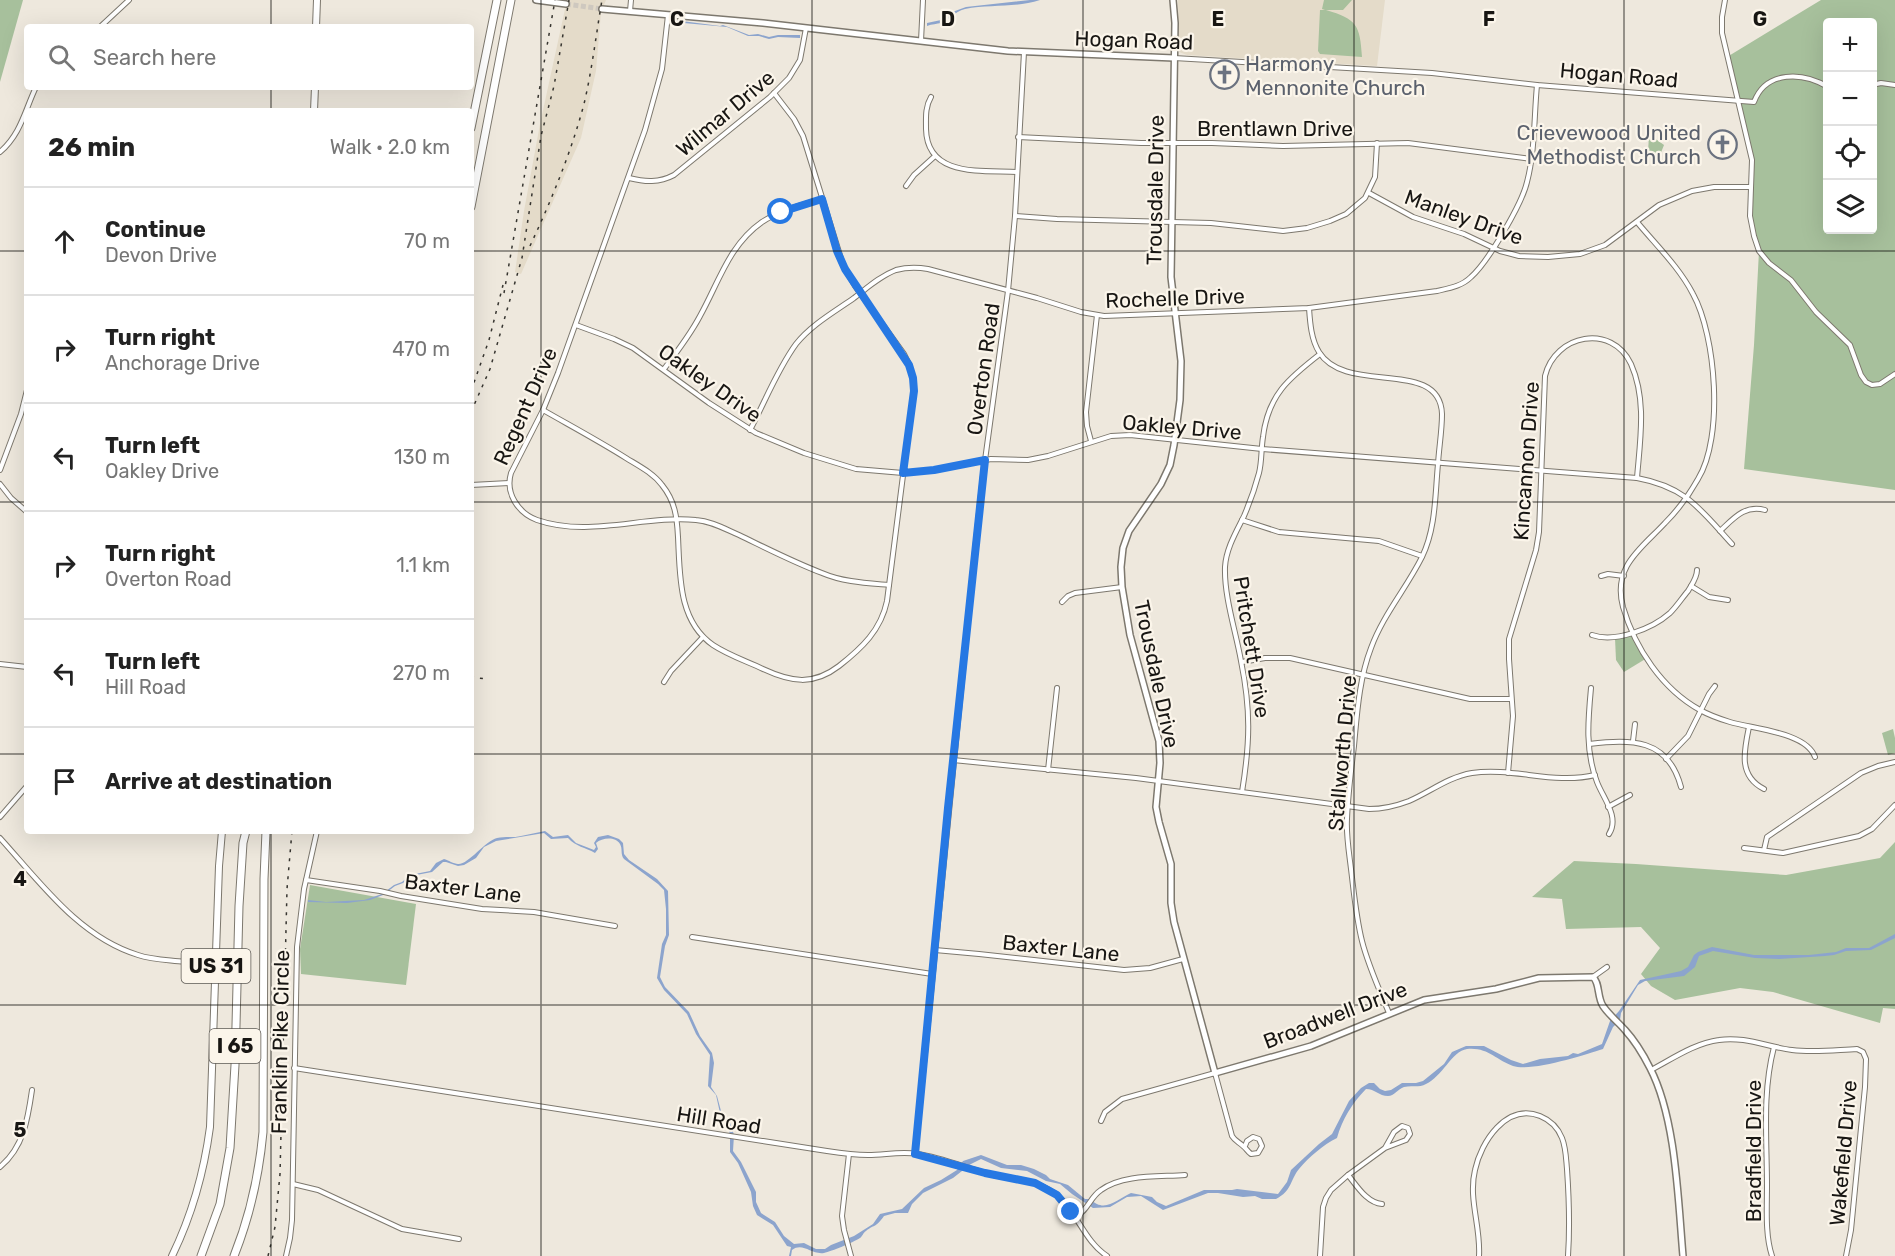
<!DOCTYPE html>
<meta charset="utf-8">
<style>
body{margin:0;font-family:Rubik,sans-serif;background:#f2f2f2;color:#222}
.controls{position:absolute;right:18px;top:18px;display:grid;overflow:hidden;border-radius:6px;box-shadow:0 6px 24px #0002}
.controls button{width:54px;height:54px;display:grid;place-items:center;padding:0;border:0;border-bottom:2px solid #e0e0e0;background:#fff;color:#222;font:30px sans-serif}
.stop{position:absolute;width:18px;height:18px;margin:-14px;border:4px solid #2678e3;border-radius:50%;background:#fff}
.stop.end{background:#2678e3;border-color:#fff;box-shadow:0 2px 6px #0008}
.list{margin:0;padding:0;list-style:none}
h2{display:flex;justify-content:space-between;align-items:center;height:78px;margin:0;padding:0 24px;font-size:26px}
h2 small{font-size:20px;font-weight:400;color:#767676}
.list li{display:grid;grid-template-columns:39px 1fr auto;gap:18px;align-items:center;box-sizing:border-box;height:108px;padding:0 24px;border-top:2px solid #e0e0e0}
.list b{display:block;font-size:22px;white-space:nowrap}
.list p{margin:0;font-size:20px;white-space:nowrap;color:#767676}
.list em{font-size:20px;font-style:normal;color:#767676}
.icon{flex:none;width:33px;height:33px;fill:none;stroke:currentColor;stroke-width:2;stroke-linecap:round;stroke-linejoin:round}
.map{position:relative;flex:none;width:1895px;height:1256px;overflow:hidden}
.search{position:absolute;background:#fff;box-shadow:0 6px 24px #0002;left:24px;top:24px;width:450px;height:66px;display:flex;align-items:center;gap:15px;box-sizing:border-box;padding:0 21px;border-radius:6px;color:#767676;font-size:22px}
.panel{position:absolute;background:#fff;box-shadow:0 6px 24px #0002;left:24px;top:108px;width:450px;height:726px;border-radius:6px}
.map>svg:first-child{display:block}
</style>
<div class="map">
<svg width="1895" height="1256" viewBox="0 0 1895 1256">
<rect width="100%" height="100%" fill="#eee8dd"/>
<g fill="#e4dbc9">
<path d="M567,0h39l-5,12 -5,59 -15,67 -60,136 -6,-2 9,-61 16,-87z"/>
<path d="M1178,0h207l-8,66 -190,-11 -8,-3z"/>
</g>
<g fill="#a7c09c" fill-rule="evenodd">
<path d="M0,0h23l-23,82z"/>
<path d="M1324,0h28l-9,10h-17c31,9 34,15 36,47l-42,-3 -2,-3 2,-41h5l-3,-1z"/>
<path d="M1821,0h74v490l-151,-21 10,-124 5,-94 -8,-27 2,-57 -26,-110zM1828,22h44v208h-44z"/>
<path d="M1649,134l15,11 -4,10 -12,-1z"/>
<path d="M1634,632l13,26 -23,14 -8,-12 -1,-22z"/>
<path d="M1893,729l2,9v15l-7,2 -6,-22z"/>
<path d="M1895,842v167l-12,-1 -3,15 -107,-31 -33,-4 -65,12 -24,-14 -10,-12 19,-26 -19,-21 -75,2 -4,-30 -30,-2 42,-36 62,3 150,11 94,-17z"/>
<path d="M310,885l106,19 -10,81 -105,-11 -1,-25z"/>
</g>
<g fill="#8ca4cd">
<path d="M1030,0h10c-24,8 -50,4 -75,9 -11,3 -16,11 -24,14 -4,1 -9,1 -14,3v-3l14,-3 14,-9 11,-4z"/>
<path d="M674,20l46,6 3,-1 26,10 9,-1 11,3 9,-2h22v3l-22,-1 -9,2 -10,-3h-11l-21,-9 -54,-5z"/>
<path d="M545,831l8,6 15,-2 8,8 18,7 2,-3 -2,-4 4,-6 10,-2 11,4 4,4 1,11 5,6 28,19 11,12 1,44 -4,11 -5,31 5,10 24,25 11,24 12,17 2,10 -3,24 6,9 4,15 9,11 4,13 -1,16 8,11 15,30v10l5,11 14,9 9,14 10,8 10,-1 12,6h9l6,-4 23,-9 19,-12 7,-10 22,-5 22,-21 17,-8 16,-10 6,-9 18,-6 26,10h14l13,4 12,6 4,4 18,6 17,14h5c15,15 27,0 41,-6l21,4 5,5 9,4 38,-16h28l5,-1 41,5 9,-12 4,-12 28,-26 13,-10 17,-33 12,-13 8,-5h5l6,6 5,2 6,-1 11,-7h14l7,-2 21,-17 8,-12 14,-6h18l27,14 12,4 17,-5 28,-3 5,-3 5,1 24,-10 8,-23 9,-10 21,-31 41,-9 7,-4 6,-12 4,-3 14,-5 42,8h55l27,-3 10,-4h23l26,-14v4l-24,12 -25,1 -12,4 -9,1 -46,3 -24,-1 -42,-7 -14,5 -4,11 -11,9 -39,5 -7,4 -17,28 -1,7 -7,7 -10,22c-19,6 -71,23 -90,17 -17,-6 -25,-19 -46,-17 -15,2 -25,28 -41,35 -7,4 -15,1 -22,3 -6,2 -10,9 -16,9 -9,0 -13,-7 -22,-7 -14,14 -24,31 -29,49 -14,7 -28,19 -38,31 -9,11 -7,22 -23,30h-14l-7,-3 -12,1 -25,-4h-10l-45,17 -22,-14 -14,1 -17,10 -17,1 -21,-14 -12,-10 -14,-3 -19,-10 -26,-3 -20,-9 -10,5 -18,14 -30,15 -11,11 -4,9h-13l-11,3c-9,13 -10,8 -18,15 -3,2 -4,6 -6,7 -8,5 -28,13 -36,15 -13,2 -21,-11 -32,-3l-1,6h-2l2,-9 -4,-1 -14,-21 -16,-10 -4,-9 -2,-14 -13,-29 -8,-11v-17l-3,-13 -7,-9 -4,-18 -8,-9 2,-31 -14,-21 -9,-20 -23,-24 -7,-12 5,-34 4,-9v-26l-2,-19 -6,-6 -34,-25c-4,-5 -1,-10 -4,-15 -5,-8 -18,-6 -24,-1l2,6 -3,4c-10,-6 -19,-6 -27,-15l-17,1 -7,-6 -48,8 -12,6 -8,11 -12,7 -6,1 -12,-4h-3l-11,10 -21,4 -8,7 -8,3 -12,9 -13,5 -23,3 -39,-1v-2l18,2 38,-2 18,-6 12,-9 8,-3 8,-7 20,-4 6,-8 8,-4c4,1 10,5 14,5 10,1 27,-23 39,-26 8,-2 17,0 24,-2 8,-2 16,-3 24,-5z"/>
</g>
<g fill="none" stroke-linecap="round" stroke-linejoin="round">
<path stroke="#cec8bf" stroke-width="5" stroke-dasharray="5 2.5" stroke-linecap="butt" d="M566,4l36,5"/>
<defs>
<g id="street">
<path d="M1725,0l-3,17v16l30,127 -2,56 4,20 5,15 10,12 22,17 25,32 34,33 11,30 5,7 6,3 8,-1 15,-10"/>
<path d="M630,11l1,-11"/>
<path d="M668,15l-6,54 -17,61 -87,243 -15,37 -32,63c-6,20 7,40 26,47 52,18 107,-5 159,0 15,1 29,9 43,15 27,13 54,27 83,38 21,9 44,10 67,12"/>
<path d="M100,27l29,-27"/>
<path d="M921,41l2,-41"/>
<path d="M1174,58l258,15 105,12 217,17c12,-32 49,-30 74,-15"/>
<path d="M1872,85l9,-2 14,2"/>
<path d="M931,97c-6,10 -5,21 -5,32 1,49 57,41 91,43"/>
<path d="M1018,137l123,6h71l71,3 125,-3 123,16"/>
<path d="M0,152c21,-18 25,-42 36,-65"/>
<path d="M629,178c16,4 30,5 45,-3l96,-78 19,-19 11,-18 6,-32"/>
<path d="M906,186l8,-11 21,-19"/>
<path d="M1369,193l44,24 51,17 36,17 19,5 29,1 32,-3 25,-9 54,-40 33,-14 22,-4h37"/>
<path d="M1015,216l42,3 154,4 72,8 24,-3 23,-7 16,-7 19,-16 10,-21 2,-34"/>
<path d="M1637,222c19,23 42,45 56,72 23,42 31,143 5,185 -9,16 -20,31 -33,44 -23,25 -53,43 -42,84 12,41 39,82 77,103 9,5 20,9 30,12 23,7 76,10 85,35"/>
<path d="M1309,308c1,14 2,31 10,44 27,44 121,5 123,62 0,17 -3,33 -4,50 -3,31 -2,64 -16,93 -16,32 -39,58 -51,91 -12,31 -14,66 -17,98 -3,24 -6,49 -7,73 -1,16 2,33 4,50 3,24 5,48 11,72 6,24 17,48 27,72"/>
<path d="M576,325l38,14 19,9 76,55 47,30 48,20 52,16 47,4 31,-3 57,-11 37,1 20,-4 63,-20 19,-1 132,14 375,29c49,9 63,31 95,66"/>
<path d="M664,369c13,-17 26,-34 36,-53 19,-34 29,-71 62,-94 18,-12 40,-17 60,-23"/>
<path d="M543,410c28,16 56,31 83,48 13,8 27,15 36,27 13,16 15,32 16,52 2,38 0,84 35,108 15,10 33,16 50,24 28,13 50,17 76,-3 23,-18 42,-36 48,-65l26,-204c2,-16 -1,-29 -9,-43l-49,-68 -12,-21 -40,-129 -9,-17 -20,-26"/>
<path d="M750,430c15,-28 27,-60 46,-86 15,-19 38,-32 58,-46 13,-10 26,-22 42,-28 11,-3 21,-3 32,-1l109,29 44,14 23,4 205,-8 128,-17c13,-3 25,-5 34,-14 17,-15 51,-73 56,-95 8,-30 7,-66 10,-97"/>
<path d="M1091,441l-4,-15 -1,-14 11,-97"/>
<path d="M0,470l21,-56 6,-24"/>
<path d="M0,484l11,14 16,14"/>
<path d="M471,485l38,-2"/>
<path d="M1242,520l37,12 100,9 43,15"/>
<path d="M1720,531c13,-12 25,-27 45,-21"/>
<path d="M1601,576l7,-2 16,2"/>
<path d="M1691,586l18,11 19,3"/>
<path d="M1062,602l6,-6 7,-3 47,-6"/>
<path d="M1592,635c23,8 60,-6 78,-22 7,-7 12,-15 18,-22 4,-7 9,-13 9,-21"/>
<path d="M1242,662l23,-4h25l180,41h41"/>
<path d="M0,664l27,3"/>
<path d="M664,682l7,-11 32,-34"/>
<path d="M1591,688c-3,32 -6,63 6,94 6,16 23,35 12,52"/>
<path d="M1749,727c-5,24 -11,49 15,62"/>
<path d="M1633,741l2,-17"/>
<path d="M1589,744c42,-5 79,-6 92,43"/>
<path d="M1666,759l22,-23 21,-42 6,-8"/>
<path d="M953,760l183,18 233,31c14,0 27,-3 40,-8 21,-9 39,-24 63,-28 41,-6 82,12 123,2"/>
<path d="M1048,770l9,-82"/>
<path d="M1508,773l5,-57 -4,-57v-20l27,-89 3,-18 6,-156c10,-42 67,-53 86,-12 16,36 9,76 6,114"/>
<path d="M1242,792c8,-49 9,-82 -1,-131 -5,-29 -17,-64 -16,-94 1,-18 11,-35 19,-51 6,-14 11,-28 15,-43 3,-12 2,-24 4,-36 5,-42 26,-59 57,-83"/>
<path d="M1608,807l22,-12"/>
<path d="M0,817l27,-31"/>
<path d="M0,838c40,44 79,99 138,117 15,5 31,5 46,7"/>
<path d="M1744,848l39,5 76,-17 13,-7 23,-24"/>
<path d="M1764,850l3,-13 94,-64 17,-7 17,-4"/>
<path d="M306,880l74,11 21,5 81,13 52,3 81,14"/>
<path d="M692,937l240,37"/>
<path d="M935,950l44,4 145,16 26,-2 33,-9"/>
<path d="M215,968l-23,-2 -8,-4 9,-3 23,1"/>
<path d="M1593,977l14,-10"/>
<path d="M294,1068l533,83c13,2 27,4 41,4 17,0 33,-4 50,-1 26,4 50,15 75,21 22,4 43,5 61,18 23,17 29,47 53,63"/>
<path d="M1651,1070c21,-11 44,-27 68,-30 25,-4 49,7 73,10 22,3 43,0 65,-1l6,3 3,7 -1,28 -14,143 -5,26"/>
<path d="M1101,1121l4,-9 17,-13 93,-26 17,63c3,5 7,6 11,10 3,2 4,5 8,8l7,-1 4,-7 -3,-7 -6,-2 -6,4 -2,5"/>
<path d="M849,1154l-7,62 2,14 7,26"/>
<path d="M915,1154l59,-594 9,-85 25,-184 7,-75 9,-164"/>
<path d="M0,1167c24,-20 28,-49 32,-77"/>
<path d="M1348,1175c9,11 19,28 34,29"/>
<path d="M293,1184l25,6 84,39 57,10"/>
<path d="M1075,1217c14,-7 14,-19 26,-27 22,-16 58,-13 84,-15"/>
<path d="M286,1256l4,-18 2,-18 5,-273 7,-58 13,-58"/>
<path d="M1320,1256l3,-49 3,-9 5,-8 17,-15 37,-27 21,-8 4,-6 -2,-6 -6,-2 -8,6 -9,16"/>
<path d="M1479,1256c2,-29 -11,-57 -4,-86 6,-28 31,-67 65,-54 10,4 18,12 22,22 4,10 4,21 5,31 2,29 3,58 1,87"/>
<path d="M1772,1256c-7,-21 -5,-47 -5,-70 0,-47 -5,-93 7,-139"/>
</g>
<g id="secondary">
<path d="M536,0l30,4"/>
<path d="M1173,0l2,23 -4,254 10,84 -1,39 -6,45 -4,20 -9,19 -32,47 -6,17 -2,19 1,20 8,48 29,106 1,22 -4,44 3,15 12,42v39l3,19 41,151 96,-27 113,-46 72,-11 43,-11 54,-1c7,6 4,20 10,29 6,9 15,16 22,24 10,11 18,24 25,38 26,50 28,131 33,188"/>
<path d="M602,9l161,14 245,28 166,7"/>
</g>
<g id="primary">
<path d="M316,27l1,-27"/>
<path d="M314,111l1,-24"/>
<path d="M172,1256c20,-41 32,-84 38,-129l9,-261 3,-35"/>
</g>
<g id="highway">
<path d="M471,128l26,-128"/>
<path d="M471,207l40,-207"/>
<path d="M201,1256l19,-52 10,-56 5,-83 4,-159 4,-63 3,-12"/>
<path d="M234,1256c16,-40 25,-81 29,-124l1,-253 2,-48"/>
</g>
</defs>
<use href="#street" stroke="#7d786e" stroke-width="6"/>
<use href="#secondary" stroke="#7d786e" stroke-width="8"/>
<use href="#primary" stroke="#7d786e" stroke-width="8"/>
<use href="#highway" stroke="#7d786e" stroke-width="9"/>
<use href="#street" stroke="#fff" stroke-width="4"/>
<use href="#secondary" stroke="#fff" stroke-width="5"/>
<use href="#primary" stroke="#fff" stroke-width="6"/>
<use href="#highway" stroke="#fff" stroke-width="7"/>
<g stroke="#373530" stroke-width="1.5" stroke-dasharray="3 6" stroke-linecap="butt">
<path d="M530,246c21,-45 41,-93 54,-142 8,-34 12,-69 18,-104"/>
<path d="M504,293l51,-293"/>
<path d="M471,391l18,-51 14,-55"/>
<path d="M471,412l19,-43 32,-111 19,-122 13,-50 15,-86"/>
<path d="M471,677l15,2"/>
<path d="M268,1256l7,-29 5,-53 7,-285 5,-58"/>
</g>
</g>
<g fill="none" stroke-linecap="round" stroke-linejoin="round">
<path stroke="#2678e3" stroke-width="8" d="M781,212l41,-13 15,52 8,18 64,96 4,13 1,13 -11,82 31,-3 51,-10 -37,348 -33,346 70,19 50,10 22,12 14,17"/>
</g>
<path fill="none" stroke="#181613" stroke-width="1.5" stroke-opacity="0.55" d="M271,0v27M541,0v1256M812,0v1256M1083,0v1256M1354,0v1256M1624,0v1256M271,87v24M0,251h27M471,251h1424M0,502h27M471,502h1424M0,754h27M471,754h1424M271,831v425M0,1005h1895"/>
<defs>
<symbol id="church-ring" viewBox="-11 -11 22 22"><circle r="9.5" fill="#fbf5ea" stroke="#6b7280" stroke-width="1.5"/><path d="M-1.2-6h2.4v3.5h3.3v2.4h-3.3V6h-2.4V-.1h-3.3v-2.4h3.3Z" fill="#6b7280"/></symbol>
</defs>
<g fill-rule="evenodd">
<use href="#church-ring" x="1208" y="58" width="33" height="33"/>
<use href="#church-ring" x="1706" y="128" width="33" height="33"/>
</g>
<g text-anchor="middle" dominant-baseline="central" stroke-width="4.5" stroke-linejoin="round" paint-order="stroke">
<g fill="#fbf5ea" stroke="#5c5954" stroke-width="1.5">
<rect x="181.5" y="949" width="69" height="34" rx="4.5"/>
<rect x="209.5" y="1029" width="51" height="34" rx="4.5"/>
</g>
<g font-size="20" font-weight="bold" fill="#181613">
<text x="216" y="966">US 31</text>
<text x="235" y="1046">I 65</text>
</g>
<g font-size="21" fill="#181613" stroke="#fbf5ea">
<text transform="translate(1134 40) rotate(2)">Hogan Road</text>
<text transform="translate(1619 75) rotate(5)">Hogan Road</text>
<text transform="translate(725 113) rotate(-40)">Wilmar Drive</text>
<text x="1275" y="128">Brentlawn Drive</text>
<text transform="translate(1155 190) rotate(-89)">Trousdale Drive</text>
<text transform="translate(1464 217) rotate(20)">Manley Drive</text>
<text transform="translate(1175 298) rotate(-2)">Rochelle Drive</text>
<text transform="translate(983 369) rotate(-82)">Overton Road</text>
<text transform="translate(710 383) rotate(35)">Oakley Drive</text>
<text transform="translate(525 406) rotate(-66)">Regent Drive</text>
<text transform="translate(1182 427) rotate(5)">Oakley Drive</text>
<text transform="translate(1526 461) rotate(-86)">Kincannon Drive</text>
<text transform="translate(1252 647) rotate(81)">Pritchett Drive</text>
<text transform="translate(1157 674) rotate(78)">Trousdale Drive</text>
<text transform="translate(1342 753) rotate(-85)">Stallworth Drive</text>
<text transform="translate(463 888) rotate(7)">Baxter Lane</text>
<text transform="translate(1061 948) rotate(6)">Baxter Lane</text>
<text transform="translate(1335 1015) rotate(-21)">Broadwell Drive</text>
<text transform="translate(280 1042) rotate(-89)">Franklin Pike Circle</text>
<text transform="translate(719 1120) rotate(9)">Hill Road</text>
<text transform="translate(1753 1151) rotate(-90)">Bradfield Drive</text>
<text transform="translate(1843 1153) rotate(-85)">Wakefield Drive</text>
</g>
<g font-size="21" fill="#5b616d" stroke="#fbf5ea" text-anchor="start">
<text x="1245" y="63">Harmony<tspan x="1245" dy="24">Mennonite Church</tspan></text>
<text x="1701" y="132" text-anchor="end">Crievewood United<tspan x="1701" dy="24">Methodist Church</tspan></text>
</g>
</g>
<g font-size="20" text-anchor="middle" font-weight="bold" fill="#181613" stroke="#fbf5ea" stroke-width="4.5" stroke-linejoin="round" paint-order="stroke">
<text x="677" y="26">C</text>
<text x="948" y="26">D</text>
<text x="1218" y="26">E</text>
<text x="1489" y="26">F</text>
<text x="1760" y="26">G</text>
<text x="20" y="886">4</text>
<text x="20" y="1137">5</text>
</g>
</svg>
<div class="controls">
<button>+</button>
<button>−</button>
<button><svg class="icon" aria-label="locate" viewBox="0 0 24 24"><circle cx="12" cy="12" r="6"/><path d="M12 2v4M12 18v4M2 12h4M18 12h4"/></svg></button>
<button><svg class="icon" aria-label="layers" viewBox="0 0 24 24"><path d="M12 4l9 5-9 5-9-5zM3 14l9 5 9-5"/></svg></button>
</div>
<div class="stop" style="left:781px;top:212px"></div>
<div class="stop end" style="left:1071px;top:1212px"></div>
<div class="search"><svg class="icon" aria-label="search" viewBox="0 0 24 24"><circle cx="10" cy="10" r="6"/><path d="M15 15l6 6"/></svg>Search here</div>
<section class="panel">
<h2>26 min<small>Walk · 2.0 km</small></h2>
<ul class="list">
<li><svg class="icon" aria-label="ahead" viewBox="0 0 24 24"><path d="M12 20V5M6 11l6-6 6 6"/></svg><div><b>Continue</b><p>Devon Drive</p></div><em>70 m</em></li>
<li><svg class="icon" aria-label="right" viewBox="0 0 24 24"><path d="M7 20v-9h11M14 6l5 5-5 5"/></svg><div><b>Turn right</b><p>Anchorage Drive</p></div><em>470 m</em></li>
<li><svg class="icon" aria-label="left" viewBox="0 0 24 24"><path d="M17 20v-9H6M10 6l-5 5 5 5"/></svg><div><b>Turn left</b><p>Oakley Drive</p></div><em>130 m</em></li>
<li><svg class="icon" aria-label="right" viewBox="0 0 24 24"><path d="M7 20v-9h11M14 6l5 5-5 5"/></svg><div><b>Turn right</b><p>Overton Road</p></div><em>1.1 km</em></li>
<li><svg class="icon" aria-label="left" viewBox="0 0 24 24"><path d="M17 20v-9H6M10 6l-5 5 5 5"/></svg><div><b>Turn left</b><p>Hill Road</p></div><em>270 m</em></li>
<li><svg class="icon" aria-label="arrive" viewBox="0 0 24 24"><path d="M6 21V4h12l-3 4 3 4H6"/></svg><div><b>Arrive at destination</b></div></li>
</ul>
</section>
</div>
